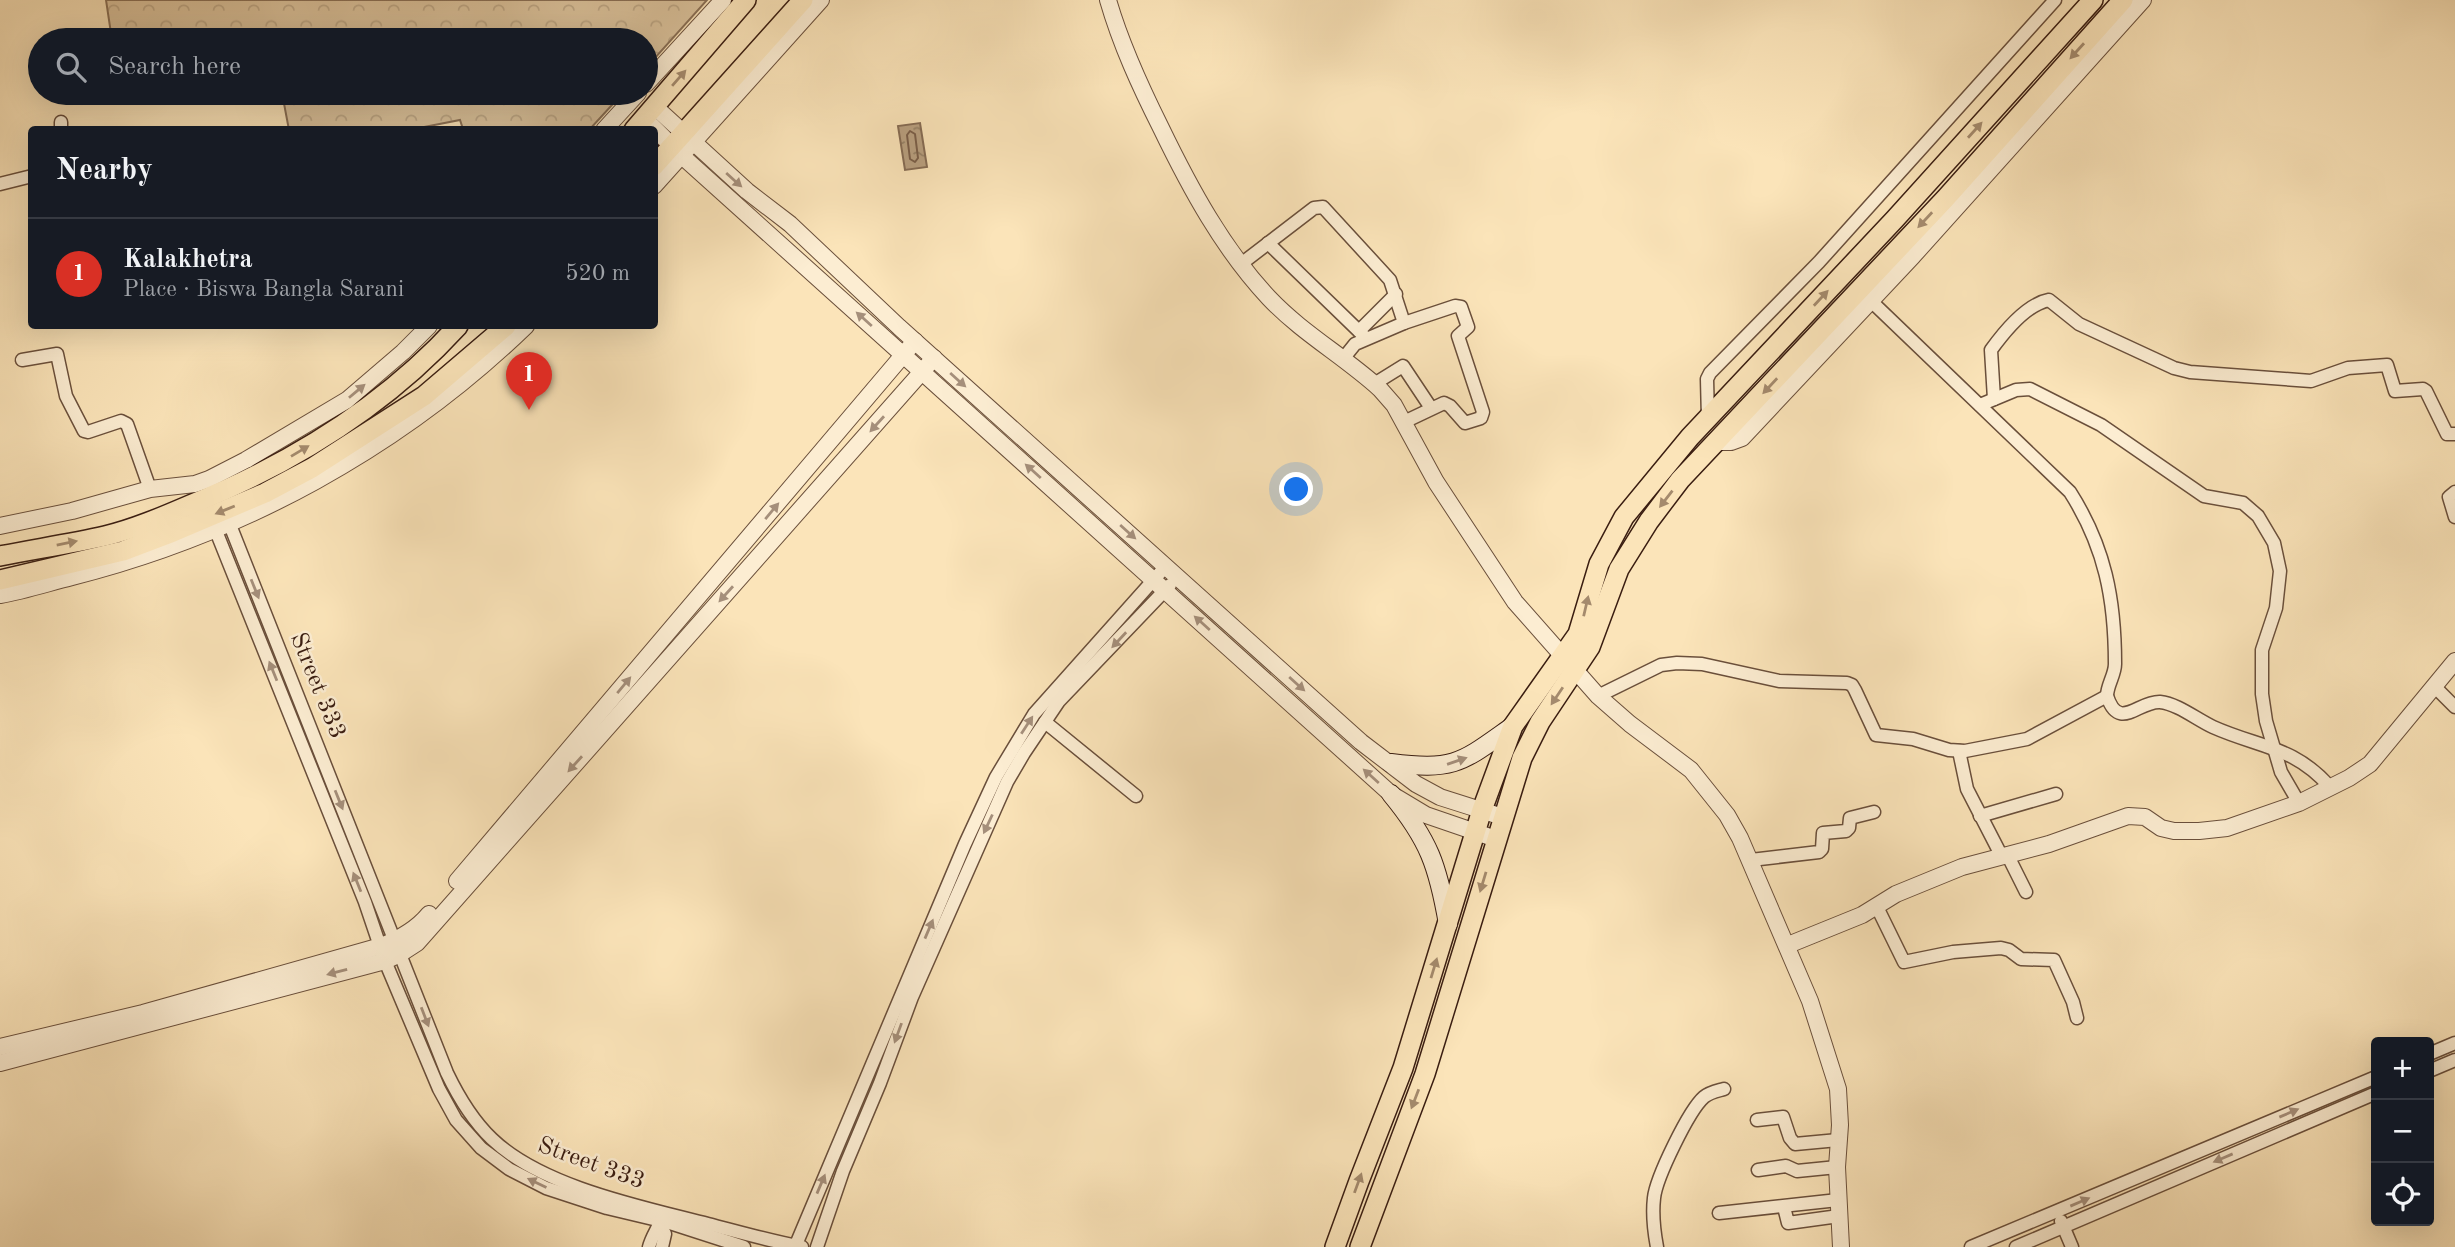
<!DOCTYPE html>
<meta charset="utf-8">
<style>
body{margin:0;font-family:"Old Standard TT",serif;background:#242831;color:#f1f3f6}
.controls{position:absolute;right:21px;bottom:21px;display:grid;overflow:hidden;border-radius:7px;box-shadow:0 7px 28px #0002}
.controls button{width:63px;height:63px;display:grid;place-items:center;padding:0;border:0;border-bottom:2px solid #363941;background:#171b24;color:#f1f3f6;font:35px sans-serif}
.you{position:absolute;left:1297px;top:490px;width:24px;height:24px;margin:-18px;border:5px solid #fff;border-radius:50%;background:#1a73e8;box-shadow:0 0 0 10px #1a73e833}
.badge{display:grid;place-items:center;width:46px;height:46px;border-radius:50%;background:#d93025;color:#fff;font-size:23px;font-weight:700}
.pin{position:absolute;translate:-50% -58px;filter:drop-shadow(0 2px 4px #0008)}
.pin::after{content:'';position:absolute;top:37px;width:24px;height:21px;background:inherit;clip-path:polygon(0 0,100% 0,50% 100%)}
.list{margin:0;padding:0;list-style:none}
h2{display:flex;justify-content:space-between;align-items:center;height:91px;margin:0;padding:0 28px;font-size:30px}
h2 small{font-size:23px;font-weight:400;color:#9ea1a6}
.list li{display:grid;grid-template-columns:46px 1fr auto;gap:21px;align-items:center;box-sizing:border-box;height:112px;padding:0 28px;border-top:2px solid #363941}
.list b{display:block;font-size:26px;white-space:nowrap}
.list p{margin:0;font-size:23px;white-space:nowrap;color:#9ea1a6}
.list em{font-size:23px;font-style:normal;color:#9ea1a6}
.icon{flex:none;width:38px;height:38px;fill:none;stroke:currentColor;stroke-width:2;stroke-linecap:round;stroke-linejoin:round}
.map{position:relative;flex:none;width:2455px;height:1247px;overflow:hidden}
.search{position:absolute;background:#171b24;box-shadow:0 7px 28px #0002;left:28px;top:28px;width:630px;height:77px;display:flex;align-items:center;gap:18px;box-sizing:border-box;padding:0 24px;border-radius:38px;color:#9ea1a6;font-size:26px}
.panel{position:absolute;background:#171b24;box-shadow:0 7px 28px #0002;left:28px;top:126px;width:630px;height:203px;border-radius:7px}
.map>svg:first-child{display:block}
</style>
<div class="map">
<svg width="2455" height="1247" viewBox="0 0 2455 1247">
<defs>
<pattern id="park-crowns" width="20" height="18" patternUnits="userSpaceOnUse" patternTransform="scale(1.75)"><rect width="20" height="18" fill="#dac29c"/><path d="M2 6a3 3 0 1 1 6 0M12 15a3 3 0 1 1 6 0" fill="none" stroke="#bca685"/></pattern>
<pattern id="water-ripples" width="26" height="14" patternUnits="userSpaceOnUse" patternTransform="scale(1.75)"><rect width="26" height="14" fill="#b9a080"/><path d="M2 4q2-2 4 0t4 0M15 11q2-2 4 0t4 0" fill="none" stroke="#978267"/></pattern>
</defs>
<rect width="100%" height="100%" fill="#fbe4b9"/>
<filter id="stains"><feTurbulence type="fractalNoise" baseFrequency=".00286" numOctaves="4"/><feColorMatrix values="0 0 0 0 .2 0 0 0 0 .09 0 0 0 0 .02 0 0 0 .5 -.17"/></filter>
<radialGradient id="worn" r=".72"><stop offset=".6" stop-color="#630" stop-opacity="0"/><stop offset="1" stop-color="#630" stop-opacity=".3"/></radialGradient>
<g fill="url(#park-crowns)" stroke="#8a7056" stroke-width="2">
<path d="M106,0h601l-61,68v-28h-534z"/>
<path d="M282,93h341l-33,36h-127l-3,-9 -46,9 -125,1z"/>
</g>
<path fill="url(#water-ripples)" stroke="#866c54" stroke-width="2" d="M920,123l7,44 -22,3 -7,-44z"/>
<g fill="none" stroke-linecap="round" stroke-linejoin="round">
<path stroke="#7a5e48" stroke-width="2" d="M910,131l5,3 3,24 -3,4 -5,-3 -3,-24z"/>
<defs>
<g id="minor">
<path d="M61,122v8"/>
<path d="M0,184l32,-8"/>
<path d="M1268,243l98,95"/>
<path d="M1241,264l73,-56 9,-1 67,73 14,43 -49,21 -12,15"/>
<path d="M1871,301l199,191c35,55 45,107 45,172 0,11 -8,21 -8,32 12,36 31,5 53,6 18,2 36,17 53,25 47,21 81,19 117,60"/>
<path d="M1359,331l37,-37"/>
<path d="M22,360l35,-6 9,42 18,35 4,1 33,-11 6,3 23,65"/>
<path d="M1374,384l29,-18 28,42"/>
<path d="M1994,399l-3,-49c13,-18 36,-46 58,-50l30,24 95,44 16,4 121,9 37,-13 39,-3 8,26 28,-2 3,2 21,43h8"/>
<path d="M1980,405l36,-15 14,-1 71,36 103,71 39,7 15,13 16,27 6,28 -4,37 -14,42v44l4,27 15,51 18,31"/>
<path d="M1708,419l-1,-40 3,-6 109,-111 236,-262"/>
<path d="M1404,422l40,-19 6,3 15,17 16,-5 2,-6 -25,-76 10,-9 -7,-20 -6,-1 -51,17"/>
<path d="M2455,492l-6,5 6,20"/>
<path d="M230,525l217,548c12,25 25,47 45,66 50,48 150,68 216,85 31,8 62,17 94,23"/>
<path d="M216,531l149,371 20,59 54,128 17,31 25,28 28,21 37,19 61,20 63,15 74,24"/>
<path d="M2434,686l21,21"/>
<path d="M1598,696l63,-31 16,-2 25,1 77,17 68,2 5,2 3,5 21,45 37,4 36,11 16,1 62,-12 80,-43"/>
<path d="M1045,722l91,74"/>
<path d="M1959,751l8,38 34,66"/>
<path d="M1980,816l76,-22"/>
<path d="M2007,854l19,38"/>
<path d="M1751,860l68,-8 3,-3 1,-16 23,-2 3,-3 1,-10 24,-6"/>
<path d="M1877,907l27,55 49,-10 48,-4 8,2 12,9 33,1 19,42 4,16"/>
<path d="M2429,1054l26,-11"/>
<path d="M2429,1071l26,-11"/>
<path d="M1757,1120l26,-3 7,21 5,6 43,-4"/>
<path d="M1758,1170l28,-4 11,5 40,-4"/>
<path d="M1784,1207l4,16 51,-7"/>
<path d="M1719,1213l119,-13"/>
<path d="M2061,1221l11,26"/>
<path d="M660,1224l5,10 -3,13"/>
<path d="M649,1247c3,-12 11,-21 13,-31"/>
<path d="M795,1247l170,-403 31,-67 38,-63 132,-148"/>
<path d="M817,1247l26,-76 37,-88 32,-86 95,-215 17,-29 35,-52 111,-116"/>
<path d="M1657,1247c-3,-16 -5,-32 -3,-49 2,-20 35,-88 50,-101 6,-5 13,-6 20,-8"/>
<path d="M1971,1247l405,-170"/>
<path d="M2016,1247l360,-154"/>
</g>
<g id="tertiary">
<path d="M1108,0c13,45 32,86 53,128 29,60 62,121 108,170 33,35 76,59 111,91l14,16 42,77 79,120 83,94 32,28 61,46 36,45 13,23 70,163 28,88 2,36 -3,42 4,80"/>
<path d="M646,84l77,-84"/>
<path d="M654,106l93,85 43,33 109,103 462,415 55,42 24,13 63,20"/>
<path d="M644,118l38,38 709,638 35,21 70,24"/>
<path d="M604,130l34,-37"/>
<path d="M654,186l167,-186"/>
<path d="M1717,442h14l11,-4 171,-182 230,-256"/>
<path d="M0,526l72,-15 78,-22 45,-5 14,-5 37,-19 101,-60 56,-48 26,-26"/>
<path d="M0,595c24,-4 48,-12 72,-18 170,-43 328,-129 454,-251"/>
<path d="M457,881l458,-540"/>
<path d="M1788,945l74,-30 34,-21 66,-27 87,-23 79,-28 17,1 16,11 13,3h25l28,-3 72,-25 50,-25 21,-14 85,-103"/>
<path d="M0,1047l143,-34 238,-67c18,-7 35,-16 48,-32"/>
<path d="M0,1063l385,-102 15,-7 17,-11 517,-585"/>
</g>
<g id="secondary">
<path d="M1391,763c65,8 71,-1 122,-37"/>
<path d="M1391,794c38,46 47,72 57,130"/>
</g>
<g id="primary">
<path d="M634,130l112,-130"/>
<path d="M654,166l149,-166"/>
<path d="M0,556c35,-7 70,-12 105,-20 29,-7 57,-19 85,-31 101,-41 194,-98 268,-179"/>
<path d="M0,580l123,-29 50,-19 92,-39 47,-25 112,-72 82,-70"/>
<path d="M1335,1247l24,-66 44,-113 79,-258 31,-84 65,-92 21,-70 25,-47 66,-80 205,-218 198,-219"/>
<path d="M1360,1247l65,-173 97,-316 18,-36 50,-75 29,-78 30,-48 31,-41 265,-281 178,-199"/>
</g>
</defs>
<use href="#minor" stroke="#6a4f3b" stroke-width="15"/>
<use href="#tertiary" stroke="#6a4f3b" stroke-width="18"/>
<use href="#secondary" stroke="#3a1d11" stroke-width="20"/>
<use href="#primary" stroke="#3a1d11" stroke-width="22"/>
<use href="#minor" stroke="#fcedd2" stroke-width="12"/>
<use href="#tertiary" stroke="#fcedd2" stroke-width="16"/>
<use href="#secondary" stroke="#fcedd2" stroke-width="18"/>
<use href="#primary" stroke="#fbe4b9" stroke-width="19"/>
</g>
<defs><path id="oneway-solid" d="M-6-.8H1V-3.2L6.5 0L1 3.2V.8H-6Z" transform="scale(1.75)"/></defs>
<g fill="#a48a6d">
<use href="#oneway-solid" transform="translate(2077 51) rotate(132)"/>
<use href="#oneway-solid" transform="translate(679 78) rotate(-49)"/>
<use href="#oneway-solid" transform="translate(1975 130) rotate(-48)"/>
<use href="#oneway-solid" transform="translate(1925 220) rotate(133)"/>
<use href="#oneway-solid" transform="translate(1821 298) rotate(-47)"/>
<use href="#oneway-solid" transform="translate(1770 386) rotate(133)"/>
<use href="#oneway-solid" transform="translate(300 451) rotate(-31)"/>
<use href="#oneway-solid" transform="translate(1666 499) rotate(128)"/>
<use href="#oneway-solid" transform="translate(225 510) rotate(158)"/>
<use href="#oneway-solid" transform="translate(67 543) rotate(-11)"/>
<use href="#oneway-solid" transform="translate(1586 606) rotate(-77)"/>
<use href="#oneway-solid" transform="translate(1557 696) rotate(124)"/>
<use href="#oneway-solid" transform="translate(1483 882) rotate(107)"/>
<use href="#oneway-solid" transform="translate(1434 968) rotate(-73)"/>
<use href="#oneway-solid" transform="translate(1415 1099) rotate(111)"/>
<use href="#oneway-solid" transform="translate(1358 1183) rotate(-70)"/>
</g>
<g fill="#a58f7b">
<use href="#oneway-solid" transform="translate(734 180) rotate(42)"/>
<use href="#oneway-solid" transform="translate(864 319) rotate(-138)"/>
<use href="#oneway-solid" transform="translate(958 380) rotate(42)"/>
<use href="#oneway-solid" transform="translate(357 391) rotate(-40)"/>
<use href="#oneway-solid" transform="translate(877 424) rotate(132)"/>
<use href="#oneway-solid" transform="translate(1033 471) rotate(-138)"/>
<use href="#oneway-solid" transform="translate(772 511) rotate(-50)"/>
<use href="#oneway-solid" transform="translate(1128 532) rotate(42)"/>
<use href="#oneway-solid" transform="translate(255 589) rotate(68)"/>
<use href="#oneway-solid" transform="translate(726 594) rotate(132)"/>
<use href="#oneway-solid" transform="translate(1202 623) rotate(-138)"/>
<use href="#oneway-solid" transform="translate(1119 640) rotate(133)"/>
<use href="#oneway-solid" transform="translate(273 671) rotate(-112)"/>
<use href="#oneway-solid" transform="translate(1297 684) rotate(42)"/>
<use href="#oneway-solid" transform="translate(624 685) rotate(-50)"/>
<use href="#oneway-solid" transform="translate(1027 725) rotate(-57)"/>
<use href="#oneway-solid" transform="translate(1457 761) rotate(-19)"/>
<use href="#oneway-solid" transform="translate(575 764) rotate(132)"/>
<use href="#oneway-solid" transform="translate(1371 776) rotate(-138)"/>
<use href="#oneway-solid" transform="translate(339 800) rotate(68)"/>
<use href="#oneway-solid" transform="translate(988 824) rotate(115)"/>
<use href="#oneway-solid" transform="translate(357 882) rotate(-112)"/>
<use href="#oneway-solid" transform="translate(929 929) rotate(-67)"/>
<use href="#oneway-solid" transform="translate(337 972) rotate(165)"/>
<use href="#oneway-solid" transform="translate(425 1017) rotate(69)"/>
<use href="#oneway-solid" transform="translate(898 1033) rotate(110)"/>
<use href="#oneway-solid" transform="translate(2289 1113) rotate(-23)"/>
<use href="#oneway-solid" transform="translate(2223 1158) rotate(157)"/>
<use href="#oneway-solid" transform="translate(537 1183) rotate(-154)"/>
<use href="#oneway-solid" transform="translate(821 1184) rotate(-67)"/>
<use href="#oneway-solid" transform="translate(2080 1202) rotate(-23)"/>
</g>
<g text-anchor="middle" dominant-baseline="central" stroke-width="5" stroke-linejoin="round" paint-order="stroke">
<g font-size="24" fill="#3a1d11" stroke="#fcedd2">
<text transform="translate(317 686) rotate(68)">Street 333</text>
<text transform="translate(591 1164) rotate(20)">Street 333</text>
</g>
</g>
<rect width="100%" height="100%" filter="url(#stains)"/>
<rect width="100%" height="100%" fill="url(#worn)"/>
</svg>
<div class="controls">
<button>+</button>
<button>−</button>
<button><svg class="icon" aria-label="locate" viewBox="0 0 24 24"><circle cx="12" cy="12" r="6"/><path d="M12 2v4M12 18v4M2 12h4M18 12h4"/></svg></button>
</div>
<div class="you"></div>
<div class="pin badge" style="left:529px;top:410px">1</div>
<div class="search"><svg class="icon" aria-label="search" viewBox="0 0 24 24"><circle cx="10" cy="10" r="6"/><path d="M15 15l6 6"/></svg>Search here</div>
<section class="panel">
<h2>Nearby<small></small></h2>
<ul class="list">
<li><span class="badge">1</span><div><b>Kalakhetra</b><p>Place · Biswa Bangla Sarani</p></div><em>520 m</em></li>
</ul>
</section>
</div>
